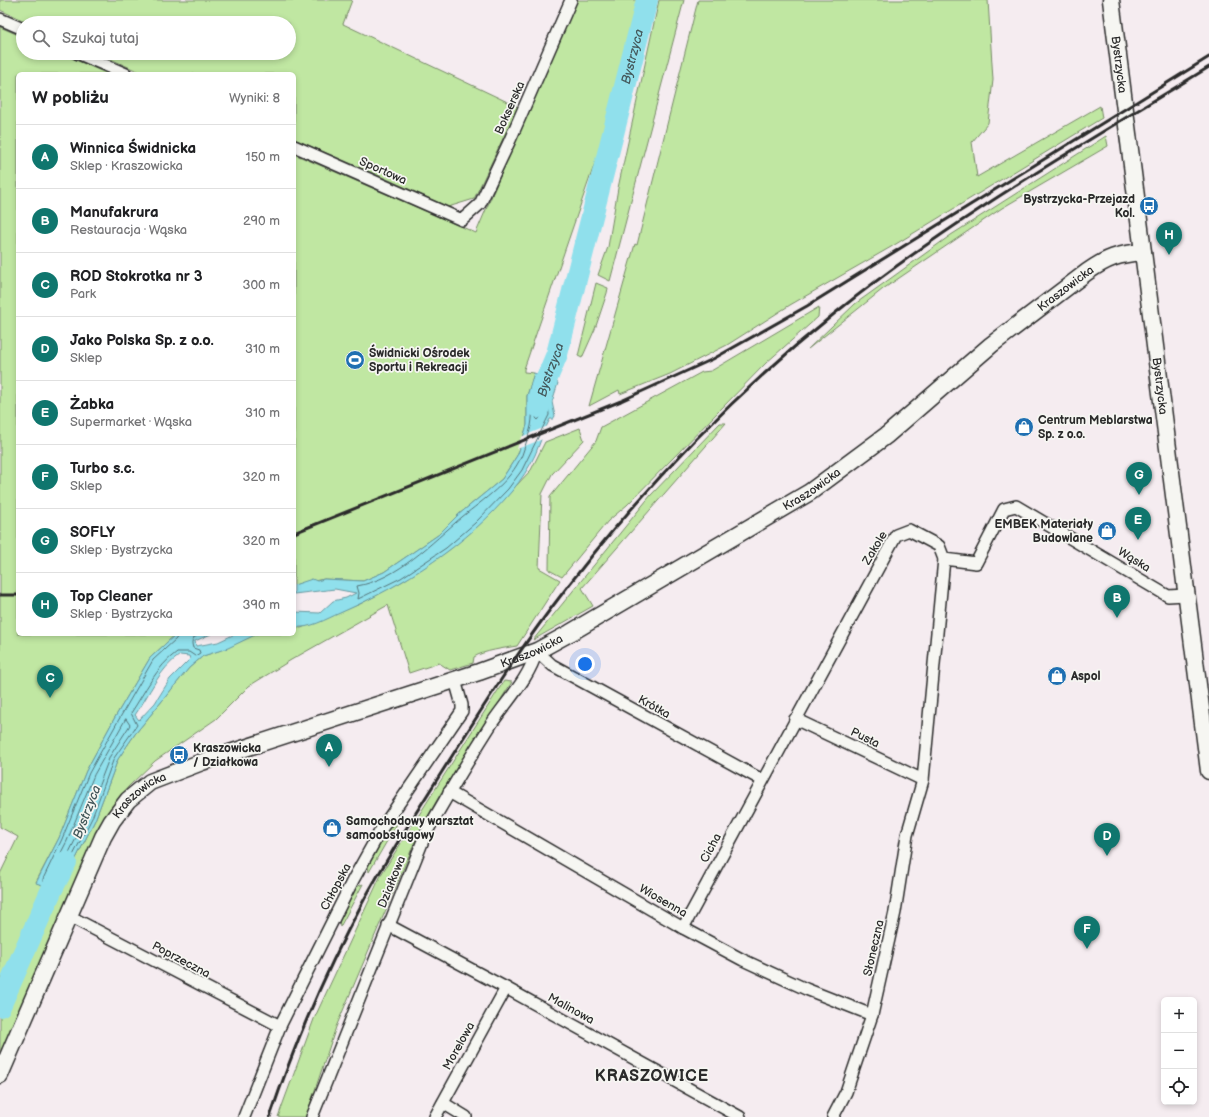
<!DOCTYPE html>
<html lang="pl">
<meta charset="utf-8">
<style>
body{margin:0;font-family:"Balsamiq Sans",sans-serif;background:#f6f6f6;color:#202124}
.controls{position:absolute;right:12px;bottom:12px;display:grid;overflow:hidden;border-radius:6px;box-shadow:0 2px 6px #0003}
.controls button{width:36px;height:36px;display:grid;place-items:center;padding:0;border:0;border-bottom:1px solid #e0e0e0;background:#fff;color:#202124;font:20px sans-serif}
.you{position:absolute;left:585px;top:664px;width:14px;height:14px;margin:-10px;border:3px solid #fff;border-radius:50%;background:#1a73e8;box-shadow:0 0 0 6px #1a73e833}
.badge{display:grid;place-items:center;width:26px;height:26px;border-radius:50%;background:#0f766e;color:#fff;font-size:13px;font-weight:700}
.pin{position:absolute;translate:-50% -33px;filter:drop-shadow(0 1px 2px #0008)}
.pin::after{content:'';position:absolute;top:21px;width:14px;height:12px;background:inherit;clip-path:polygon(0 0,100% 0,50% 100%)}
.list{margin:0;padding:0;list-style:none}
h2{display:flex;justify-content:space-between;align-items:center;height:52px;margin:0;padding:0 16px;font-size:17px}
h2 small{font-size:13px;font-weight:400;color:#757577}
.list li{display:grid;grid-template-columns:26px 1fr auto;gap:12px;align-items:center;box-sizing:border-box;height:64px;padding:0 16px;border-top:1px solid #e0e0e0}
.list b{display:block;font-size:15px;white-space:nowrap}
.list p{margin:0;font-size:13px;white-space:nowrap;color:#757577}
.list em{font-size:13px;font-style:normal;color:#757577}
.icon{flex:none;width:22px;height:22px;fill:none;stroke:currentColor;stroke-width:2;stroke-linecap:round;stroke-linejoin:round}
.map{position:relative;flex:none;width:1209px;height:1117px;overflow:hidden}
.search{position:absolute;background:#fff;box-shadow:0 2px 6px #0003;left:16px;top:16px;width:280px;height:44px;display:flex;align-items:center;gap:10px;box-sizing:border-box;padding:0 14px;border-radius:22px;color:#757577;font-size:15px}
.panel{position:absolute;background:#fff;box-shadow:0 2px 6px #0003;left:16px;top:72px;width:280px;height:564px;border-radius:6px}
.map>svg:first-child{display:block}
</style>
<div class="map">
<svg width="1209" height="1117" viewBox="0 0 1209 1117">
<rect width="100%" height="100%" fill="#f5ecf0"/>
<filter id="ink" filterUnits="userSpaceOnUse"><feTurbulence type="fractalNoise" baseFrequency=".025" numOctaves="2"/><feDisplacementMap in="SourceGraphic" scale="8" xChannelSelector="R" yChannelSelector="G"/><feConvolveMatrix kernelMatrix="1 2 1 2 8 2 1 2 1" color-interpolation-filters="sRGB"/></filter>
<g filter="url(#ink)">
<g fill="#c0e7a2" stroke="#768966">
<path d="M0,0h352l-9,24 175,83 -44,92 -26,8 -59,-27 -95,-41v-65h-150l-47,-21h192v-30h-260l-29,-13z"/>
<path d="M575,0h62l-37,148 -76,221v3l10,1 -7,23v29l-9,29 -16,25 -44,36 -20,20 -54,37 -21,9 -39,-2 -30,6v-431l182,79z"/>
<path d="M659,0h25l-74,281 -12,-6 10,-28 10,-59z"/>
<path d="M698,0h290l5,80 -5,43 -16,19 5,35 123,-71 2,12 -211,129 -101,58 -63,40 -57,29 -50,20 -1,-4 -30,16 46,-162 2,1z"/>
<path d="M0,27l23,10v16h37l48,21h-90v560h158l-26,24 -36,61 -28,52 -27,67 -23,44 24,9 35,-71 23,-61 17,-25 54,-66 14,-12 15,-5 39,-17h37v-7l7,1 59,-24 43,-23 46,-31 29,-24 53,-56 14,-28 35,-14 4,12 -32,34 -10,20 -3,74 21,12 -43,66c-12,2 -34,5 -43,11l-1,6 -23,7 -11,-7 -30,10 -21,-68 -97,55 -42,26 -33,33 -61,42 -27,26 -18,22 -110,248v-183l18,-37 -18,-10z"/>
<path d="M1106,136l2,10 -106,62 -119,81 -75,60 47,-45 96,-69z"/>
<path d="M596,283l12,5 -1,5 -12,36 -13,29 -4,-2z"/>
<path d="M819,307l-1,10 -52,46 -139,142 -19,16 -46,56 -13,-7 1,-73 46,-56 5,-14 101,-55 9,-1z"/>
<path d="M720,423h6l-144,165 11,18 -60,34 118,-145z"/>
<path d="M504,681l8,1 -71,111 -22,39 -83,195 -30,90h-28l36,-98 68,-146z"/>
<path d="M397,824l-28,48 -1,-6 23,-41z"/>
<path d="M363,884l-23,43 -1,-7 17,-33z"/>
</g>
<g fill="#90e0ec" stroke="#68989f" fill-rule="evenodd">
<path d="M534,373l24,10 -6,19 3,14 -2,3h-3c-6,11 -10,24 -15,36 -6,13 -14,25 -23,36 -45,54 -108,94 -172,122 -14,6 -30,16 -46,14v-15l26,1 13,-12 13,-3 10,-5 -21,-4 -41,5v-9l18,-6 5,2 7,-2 39,2 21,-9 54,-37 20,-20 44,-36 16,-25 9,-29v-29z"/>
<path d="M176,634h35l-16,7 1,5 22,-4 17,-8h22l-29,14 -25,8 -14,12 -54,66 -17,25 -23,61 -35,71 -24,-8 23,-45 27,-67 28,-52 36,-61zM180,655l9,1 1,3 -20,20 -15,24 -16,17 -4,-5c15,-21 23,-45 45,-60z"/>
</g>
<path fill="#f5ecf0" d="M548,426l-5,13 -26,10 4,-12z"/>
<g fill="none" stroke-linecap="round" stroke-linejoin="round">
<g stroke="#537378" stroke-width="1">
<path d="M538,380l14,6 -4,15 1,14 -27,55 -14,19 -33,34 -29,25 -45,30 -43,21 1,-6 -2,-7c41,-7 74,-43 105,-69 22,-18 48,-34 60,-62 3,-9 7,-20 9,-29 3,-16 0,-28 5,-45z"/>
<path d="M541,386l5,4c-3,9 -1,24 -8,30l-2,-2v-21z"/>
<path d="M178,634l-2,5 -23,21 -35,61 -29,52 -27,66 -19,40v2l13,5 2,-1 34,-67 22,-60 23,-33 -6,-12c14,-21 25,-46 46,-61h12l6,4 5,-3 -1,-3 -6,-2c-3,-9 1,-11 8,-14"/>
<path d="M126,719l4,6 -20,31 -23,60 -31,63 -6,-1 -1,-2 18,-35 27,-66z"/>
</g>
<g stroke="#90e0ec" stroke-width="22">
<path id="s1" d="M539,407l8,-29 10,-24 90,-354"/>
<path d="M0,1006l52,-117 14,-27"/>
</g>
<defs>
<g id="street">
<path d="M0,19l23,10"/>
<path d="M77,53l49,21"/>
<path d="M294,146l168,74 18,-16 30,-64 61,-140"/>
<path d="M944,559l32,4 28,-54 12,-3 152,90 18,-1"/>
<path d="M795,719l128,61"/>
<path d="M449,792l234,136 60,32 63,29 66,26"/>
<path d="M69,916l211,110"/>
<path d="M388,925l118,63 234,129"/>
<path d="M683,928l213,-393 13,-5 30,16 5,13 -21,221 -16,55 -12,77 -23,103 -26,77 -13,25"/>
<path d="M443,1103l23,14"/>
<path d="M244,1117l36,-91 73,-146 29,-52 80,-117v-6l-7,-25"/>
<path d="M312,1117l114,-284c21,-37 43,-74 66,-110 17,-25 36,-43 45,-72l15,14 210,115"/>
<path d="M435,1117l71,-129"/>
</g>
<g id="secondary">
<path id="s2" d="M1111,0l98,771"/>
<path id="s3" d="M0,1075l103,-238 9,-16 16,-21 22,-18 52,-20 277,-90 58,-21 33,-18 240,-141 77,-57 104,-90 96,-73c20,-14 31,-18 56,-20"/>
</g>
</defs>
<use href="#street" stroke="#2b2b2b" stroke-width="14"/>
<use href="#secondary" stroke="#2b2b2b" stroke-width="19"/>
<use href="#street" stroke="#f6f6f2" stroke-width="11"/>
<use href="#secondary" stroke="#f6f6f2" stroke-width="16"/>
<g stroke="#2b2b2b" stroke-width="3">
<path d="M294,533l327,-132 92,-42 94,-53 402,-249"/>
<path d="M0,595h18"/>
<path d="M270,1117c25,-75 57,-149 95,-219 27,-49 57,-95 87,-142 31,-49 62,-98 97,-145 82,-110 178,-211 285,-297 116,-94 248,-169 375,-247"/>
</g>
</g>
</g>
<defs>
<symbol id="bus-disc" viewBox="-11 -11 22 22"><circle r="9.5" fill="#1f6fb2" stroke="#f6f6f2"/><path d="M-5-6H5V4H4V6H2V4H-2V6H-4V4H-5ZM-3.5-4V0h7V-4ZM-3.5 1.2v1.5H-2V1.2ZM2 1.2v1.5H3.5V1.2Z" fill="#fff"/></symbol>
<symbol id="stadium-disc" viewBox="-11 -11 22 22"><circle r="9.5" fill="#1f6fb2" stroke="#f6f6f2"/><path d="M0-5a6.5 5 0 1 0 0 10a6.5 5 0 1 0 0-10ZM-3.5-1.8h7v3.6h-7Z" fill="#fff"/></symbol>
<symbol id="shop-disc" viewBox="-11 -11 22 22"><circle r="9.5" fill="#1f6fb2" stroke="#f6f6f2"/><path d="M-5-2.5h2.3a2.7 3.5 0 0 1 5.4 0H5L5.5 6h-11ZM-1.5-2.5h3a1.5 2.3 0 0 0-3 0Z" fill="#fff"/></symbol>
</defs>
<g fill-rule="evenodd">
<use href="#bus-disc" x="1138" y="195" width="22" height="22"/>
<use href="#stadium-disc" x="344" y="349" width="22" height="22"/>
<use href="#shop-disc" x="1013" y="416" width="22" height="22"/>
<use href="#shop-disc" x="1096" y="520" width="22" height="22"/>
<use href="#shop-disc" x="1046" y="665" width="22" height="22"/>
<use href="#bus-disc" x="168" y="744" width="22" height="22"/>
<use href="#shop-disc" x="321" y="817" width="22" height="22"/>
</g>
<g text-anchor="middle" dominant-baseline="central" stroke-width="3.5" stroke-linejoin="round" paint-order="stroke">
<g font-size="12" fill="#2b2b2b" stroke="#f6f6f2">
<text stroke="none"><textPath href="#s2" startOffset="65">Bystrzycka</textPath></text>
<text transform="translate(510 108) rotate(-66)">Bokserska</text>
<text transform="translate(383 171) rotate(24)">Sportowa</text>
<text stroke="none"><textPath href="#s3" startOffset="1384">Kraszowicka</textPath></text>
<text stroke="none"><textPath href="#s2" startOffset="389">Bystrzycka</textPath></text>
<text stroke="none"><textPath href="#s3" startOffset="1060">Kraszowicka</textPath></text>
<text transform="translate(875 548) rotate(-59)">Zakole</text>
<text transform="translate(1134 560) rotate(31)">Wąska</text>
<text stroke="none"><textPath href="#s3" startOffset="736">Kraszowicka</textPath></text>
<text transform="translate(654 707) rotate(29)">Krótka</text>
<text transform="translate(865 738) rotate(26)">Pusta</text>
<text stroke="none"><textPath href="#s3" startOffset="316">Kraszowicka</textPath></text>
<text transform="translate(711 848) rotate(-62)">Cicha</text>
<text transform="translate(392 882) rotate(-68)">Działkowa</text>
<text transform="translate(336 887) rotate(-62)">Chłopska</text>
<text transform="translate(663 901) rotate(30)">Wiosenna</text>
<text transform="translate(874 948) rotate(-77)">Słoneczna</text>
<text transform="translate(181 960) rotate(28)">Poprzeczna</text>
<text transform="translate(571 1009) rotate(29)">Malinowa</text>
<text transform="translate(459 1046) rotate(-61)">Morelowa</text>
</g>
<g font-size="12" font-weight="bold" fill="#2b2b2b" stroke="#f6f6f2" text-anchor="start">
<text x="1135" y="199" text-anchor="end">Bystrzycka-Przejazd<tspan x="1135" dy="14">Kol.</tspan></text>
<text x="369" y="353">Świdnicki Ośrodek<tspan x="369" dy="14">Sportu i Rekreacji</tspan></text>
<text x="1038" y="420">Centrum Meblarstwa<tspan x="1038" dy="14">Sp. z o.o.</tspan></text>
<text x="1093" y="524" text-anchor="end">EMBEK Materiały<tspan x="1093" dy="14">Budowlane</tspan></text>
<text x="1071" y="676">Aspol</text>
<text x="193" y="748">Kraszowicka<tspan x="193" dy="14">/ Działkowa</tspan></text>
<text x="346" y="821">Samochodowy warsztat<tspan x="346" dy="14">samoobsługowy</tspan></text>
</g>
<g font-size="13" font-style="italic" fill="#44585b" stroke="#f6f6f2">
<text stroke="none"><textPath href="#s1" startOffset="363">Bystrzyca</textPath></text>
<text stroke="none"><textPath href="#s1" startOffset="39">Bystrzyca</textPath></text>
<text transform="translate(87 812) rotate(-69)">Bystrzyca</text>
</g>
<g font-size="16" font-weight="bold" letter-spacing="1" fill="#2b2b2b" stroke="#f6f6f2">
<text x="652" y="1076">KRASZOWICE</text>
</g>
</g>
</svg>
<div class="controls">
<button>+</button>
<button>−</button>
<button><svg class="icon" aria-label="locate" viewBox="0 0 24 24"><circle cx="12" cy="12" r="6"/><path d="M12 2v4M12 18v4M2 12h4M18 12h4"/></svg></button>
</div>
<div class="you"></div>
<div class="pin badge" style="left:329px;top:767px">A</div>
<div class="pin badge" style="left:1117px;top:618px">B</div>
<div class="pin badge" style="left:50px;top:698px">C</div>
<div class="pin badge" style="left:1107px;top:856px">D</div>
<div class="pin badge" style="left:1138px;top:540px">E</div>
<div class="pin badge" style="left:1087px;top:949px">F</div>
<div class="pin badge" style="left:1139px;top:495px">G</div>
<div class="pin badge" style="left:1169px;top:255px">H</div>
<div class="search"><svg class="icon" aria-label="search" viewBox="0 0 24 24"><circle cx="10" cy="10" r="6"/><path d="M15 15l6 6"/></svg>Szukaj tutaj</div>
<section class="panel">
<h2>W pobliżu<small>Wyniki: 8</small></h2>
<ul class="list">
<li><span class="badge">A</span><div><b>Winnica Świdnicka</b><p>Sklep · Kraszowicka</p></div><em>150 m</em></li>
<li><span class="badge">B</span><div><b>Manufakrura</b><p>Restauracja · Wąska</p></div><em>290 m</em></li>
<li><span class="badge">C</span><div><b>ROD Stokrotka nr 3</b><p>Park</p></div><em>300 m</em></li>
<li><span class="badge">D</span><div><b>Jako Polska Sp. z o.o.</b><p>Sklep</p></div><em>310 m</em></li>
<li><span class="badge">E</span><div><b>Żabka</b><p>Supermarket · Wąska</p></div><em>310 m</em></li>
<li><span class="badge">F</span><div><b>Turbo s.c.</b><p>Sklep</p></div><em>320 m</em></li>
<li><span class="badge">G</span><div><b>SOFLY</b><p>Sklep · Bystrzycka</p></div><em>320 m</em></li>
<li><span class="badge">H</span><div><b>Top Cleaner</b><p>Sklep · Bystrzycka</p></div><em>390 m</em></li>
</ul>
</section>
</div>
